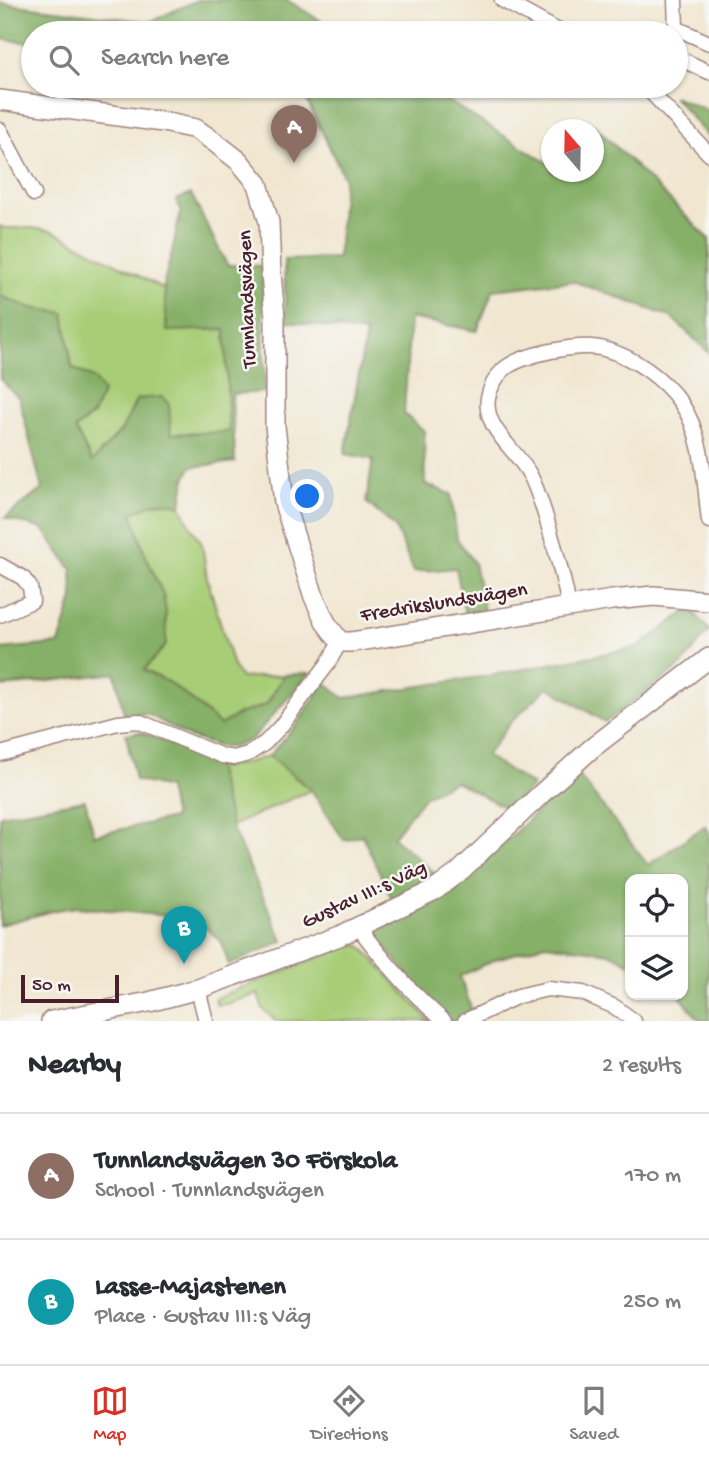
<!DOCTYPE html>
<meta charset="utf-8">
<style>
body{margin:0;font-family:"Gochi Hand",sans-serif;background:#f2f2f3;color:#2b2b33}
.controls{position:absolute;right:21px;bottom:21px;display:grid;overflow:hidden;border-radius:14px;box-shadow:0 2px 5px #0004}
.controls button{width:63px;height:63px;display:grid;place-items:center;padding:0;border:0;border-bottom:2px solid #e1e1e2;background:#fff;color:#2b2b33;font:35px sans-serif}
.compass{position:absolute;left:541px;top:119px;width:63px;height:63px;border-radius:50%;background:#fff;box-shadow:0 2px 5px #0004;rotate:340deg}
.scale{position:absolute;left:21px;bottom:18px;width:98px;box-sizing:border-box;padding-left:7px;border:4px solid #4a1f2b;border-top:0;font-size:19px;line-height:24px;white-space:nowrap;color:#4a1f2b;-webkit-text-stroke:5px #f6f6f2;paint-order:stroke}
.you{position:absolute;left:308px;top:497px;width:24px;height:24px;margin:-18px;border:5px solid #fff;border-radius:50%;background:#1a73e8;box-shadow:0 0 0 10px #1a73e833}
.badge{display:grid;place-items:center;width:46px;height:46px;border-radius:50%;background:#d93025;color:#fff;font-size:23px;font-weight:700}
.pin{position:absolute;translate:-50% -58px;filter:drop-shadow(0 2px 4px #0008)}
.pin::after{content:'';position:absolute;top:37px;width:24px;height:21px;background:inherit;clip-path:polygon(0 0,100% 0,50% 100%)}
.list{margin:0;padding:0;list-style:none}
h2{display:flex;justify-content:space-between;align-items:center;height:91px;margin:0;padding:0 28px;font-size:30px}
h2 small{font-size:23px;font-weight:400;color:#7c7c81}
.list li{display:grid;grid-template-columns:46px 1fr auto;gap:21px;align-items:center;box-sizing:border-box;height:126px;padding:0 28px;border-top:2px solid #e1e1e2}
.list b{display:block;font-size:26px;white-space:nowrap}
.list p{margin:0;font-size:23px;white-space:nowrap;color:#7c7c81}
.list em{font-size:23px;font-style:normal;color:#7c7c81}
.icon{flex:none;width:38px;height:38px;fill:none;stroke:currentColor;stroke-width:2;stroke-linecap:round;stroke-linejoin:round}
.map{position:relative;flex:none;width:709px;height:1021px;overflow:hidden}
.search{position:absolute;background:#fff;box-shadow:0 2px 5px #0004;left:21px;right:21px;top:21px;height:77px;display:flex;align-items:center;gap:18px;box-sizing:border-box;padding:0 24px;border-radius:38px;color:#7c7c81;font-size:26px}
.sheet{height:343px;background:#fff}
nav{display:flex;justify-content:space-around;align-items:center;box-sizing:border-box;height:98px;border-top:2px solid #e1e1e2;background:#fff;font-size:19px;color:#7c7c81}
nav a{display:grid;justify-items:center;gap:4px}
nav .on{color:#d93025}
.map>svg:first-child{display:block}
</style>
<div class="map">
<svg width="709" height="1021" viewBox="0 0 709 1021">
<rect width="100%" height="100%" fill="#f6f6f2"/>
<filter id="ink" filterUnits="userSpaceOnUse"><feTurbulence type="fractalNoise" baseFrequency=".0143" numOctaves="2"/><feDisplacementMap in="SourceGraphic" scale="14" xChannelSelector="R" yChannelSelector="G"/><feConvolveMatrix kernelMatrix="1 2 1 2 8 2 1 2 1" color-interpolation-filters="sRGB"/></filter>
<filter id="wash" filterUnits="userSpaceOnUse"><feTurbulence type="fractalNoise" baseFrequency=".00686" numOctaves="4" result="noise"/><feDisplacementMap in="SourceGraphic" scale="28" xChannelSelector="R" yChannelSelector="G"/><feGaussianBlur stdDeviation="1.57" result="paint"/><feColorMatrix in="noise" values="0 0 0 0 0 0 0 0 0 0 0 0 0 0 0 0 0 1.4 0 .05"/><feComposite in="paint" operator="in"/></filter>
<g filter="url(#wash)">
<rect width="100%" height="100%" fill="#f1e7d1"/>
<g fill="#a8cd77" stroke="#797651" stroke-width="2">
<path d="M0,226l4,2h27l22,3 111,58 3,42 58,-2 4,103 -59,2 -33,-35 -15,31 -30,32 -17,-33 19,-15 -1,-36 -21,-10 -8,-55 -33,-5 -31,-12z"/>
<path d="M167,501l14,5 9,19 12,19 5,34 26,88 8,12 43,-3 -18,30 -27,9 -19,11 -32,-28 -20,-15 -25,-12 23,-25 -22,-93 -12,-39 23,-11z"/>
<path d="M269,756l42,34 -80,36 -16,-63 23,2z"/>
<path d="M351,945l10,1 69,75h-154l-13,-12 -5,-15 -32,10 -9,1 -2,-7z"/>
</g>
<g fill="#86b068" stroke="#68684a" stroke-width="2">
<path d="M197,0h90l53,33h-307v10l-33,-4v-36l150,19z"/>
<path d="M261,86h163l127,79 1,7h42v-42l-2,-1 3,-3 114,113v114l-38,-36 -98,-36 -80,9 -16,41 -67,-13 -6,96 20,17 1,53 26,10 6,45 17,24 10,48 -19,3 -9,-46 -42,4 -19,-45 -29,-25 7,-43 -28,-5 21,-121 -80,-12 -2,-61 54,-2 6,-81 -40,-82z"/>
<path d="M673,96l36,15v27z"/>
<path d="M191,194l36,71 35,1 3,126 -33,2 3,68 -44,5 -6,12 -4,27c-22,-8 -29,-2 -49,7l12,39 19,42 3,18v33l-22,25 24,12 20,15 32,28 19,-11 27,-9 18,-30 26,-2 -59,67 -18,7h-11l-33,-10 -41,-23h-24l-9,-41 -115,14v-38l59,-5 14,-46 -1,-28 -29,-41 -38,-11 37,-29 -23,-91 -19,-19v-83l31,12 33,5 8,55 21,10 10,14 -10,22 -18,15 17,33 30,-32 15,-31 25,-2 7,7 2,30 58,-2 -4,-103 -58,2 -3,-49 8,-30 9,-42 -5,-10z"/>
<path d="M690,608l19,22 -27,35 -77,57 -57,-35 -37,35 -25,34 47,30 -25,23 -53,-28 -30,15 -32,41 44,38 -45,24 -30,-64 -18,5 -33,-50 -42,-34 28,-32 28,-42 19,16 149,-23 146,-28z"/>
<path d="M141,732l74,31 16,63 52,115 -54,24 -8,-23 -14,-14 -27,-11 -103,-10 -21,3 -56,15v-110l85,-15 9,35 80,-17 -6,-30 -33,-8 -9,-46z"/>
<path d="M577,773l71,92 57,-39 4,6v189h-9l-21,-26h4v-116h-53v85l-20,-11 -64,-9 -50,15 -36,17 12,35 -18,10h-8l-66,-80 -3,-6 5,-9 57,-27 24,-17z"/>
</g>
</g>
<g filter="url(#ink)">
<g fill="none" stroke-linecap="round" stroke-linejoin="round">
<defs>
<g id="street">
<path d="M502,0l60,33"/>
<path d="M676,28l33,15"/>
<path d="M673,33l3,-5 -1,-28"/>
<path d="M676,57l33,15"/>
<path d="M645,86l64,68"/>
<path d="M0,130l34,64"/>
<path d="M0,565l23,13 7,9 2,14 -32,14"/>
<path d="M569,607c-5,-29 -13,-55 -21,-83 -5,-16 -10,-34 -18,-49 -14,-26 -47,-47 -42,-77 2,-10 8,-21 15,-28 17,-16 79,-28 101,-21 30,8 59,29 77,54 23,33 23,79 28,118"/>
<path d="M0,754l118,-31 20,-2 84,35 12,2 14,-4 17,-11 15,-16 47,-62 13,-23"/>
<path d="M359,928c25,33 53,66 85,93"/>
<path d="M198,989l8,32"/>
<path d="M465,1021l53,-25 30,-7 35,4 32,14 19,14"/>
</g>
<g id="secondary">
<path d="M0,100l163,22 33,7 20,14 23,18 19,23 11,38 2,52 4,43v109l9,77 30,94 12,26 14,19h11l21,-3 240,-39 42,-4 55,5"/>
<path d="M51,1021l98,-19 49,-13 141,-53 96,-46 23,-17 83,-79 51,-46 117,-90"/>
</g>
</defs>
<use href="#street" stroke="#9e837e" stroke-width="17"/>
<use href="#secondary" stroke="#9e837e" stroke-width="22"/>
<use href="#street" stroke="#fff" stroke-width="14"/>
<use href="#secondary" stroke="#fff" stroke-width="19"/>
</g>
</g>
<g text-anchor="middle" dominant-baseline="central" stroke-width="5" stroke-linejoin="round" paint-order="stroke">
<g font-size="21" fill="#4a1f2b" stroke="#f6f6f2">
<text transform="translate(249 299) rotate(-92)">Tunnlandsvägen</text>
<text transform="translate(444 604) rotate(-9)">Fredrikslundsvägen</text>
<text transform="translate(365 896) rotate(-25)">Gustav III:s Väg</text>
</g>
</g>
</svg>
<div class="controls">
<button><svg class="icon" aria-label="locate" viewBox="0 0 24 24"><circle cx="12" cy="12" r="6"/><path d="M12 2v4M12 18v4M2 12h4M18 12h4"/></svg></button>
<button><svg class="icon" aria-label="layers" viewBox="0 0 24 24"><path d="M12 4l9 5-9 5-9-5zM3 14l9 5 9-5"/></svg></button>
</div>
<svg class="compass" viewBox="-18 -18 36 36"><path d="M0-13l5 13h-10z" fill="#e53935"/><path d="M0 13l5-13h-10z" fill="#7c7c81"/></svg>
<div class="scale">50 m</div>
<div class="you"></div>
<div class="pin badge" style="left:294px;top:163px;background:#8d6e63">A</div>
<div class="pin badge" style="left:184px;top:964px;background:#0f9aa8">B</div>
<div class="search"><svg class="icon" aria-label="search" viewBox="0 0 24 24"><circle cx="10" cy="10" r="6"/><path d="M15 15l6 6"/></svg>Search here</div>
</div>
<section class="sheet">
<h2>Nearby<small>2 results</small></h2>
<ul class="list">
<li><span class="badge" style="background:#8d6e63">A</span><div><b>Tunnlandsvägen 30 Förskola</b><p>School · Tunnlandsvägen</p></div><em>170 m</em></li>
<li><span class="badge" style="background:#0f9aa8">B</span><div><b>Lasse-Majastenen</b><p>Place · Gustav III:s Väg</p></div><em>250 m</em></li>
</ul>
</section>
<nav>
<a class="on"><svg class="icon" aria-label="map" viewBox="0 0 24 24"><path d="M3 6l6-2 6 2 6-2v14l-6 2-6-2-6 2zM9 4v14M15 6v14"/></svg>Map</a>
<a><svg class="icon" aria-label="directions" viewBox="0 0 24 24"><path d="M12 3l9 9-9 9-9-9zM9 14v-3h6M13 9l2 2-2 2"/></svg>Directions</a>
<a><svg class="icon" aria-label="saved" viewBox="0 0 24 24"><path d="M7 4h10v16l-5-4-5 4z"/></svg>Saved</a>
</nav>
